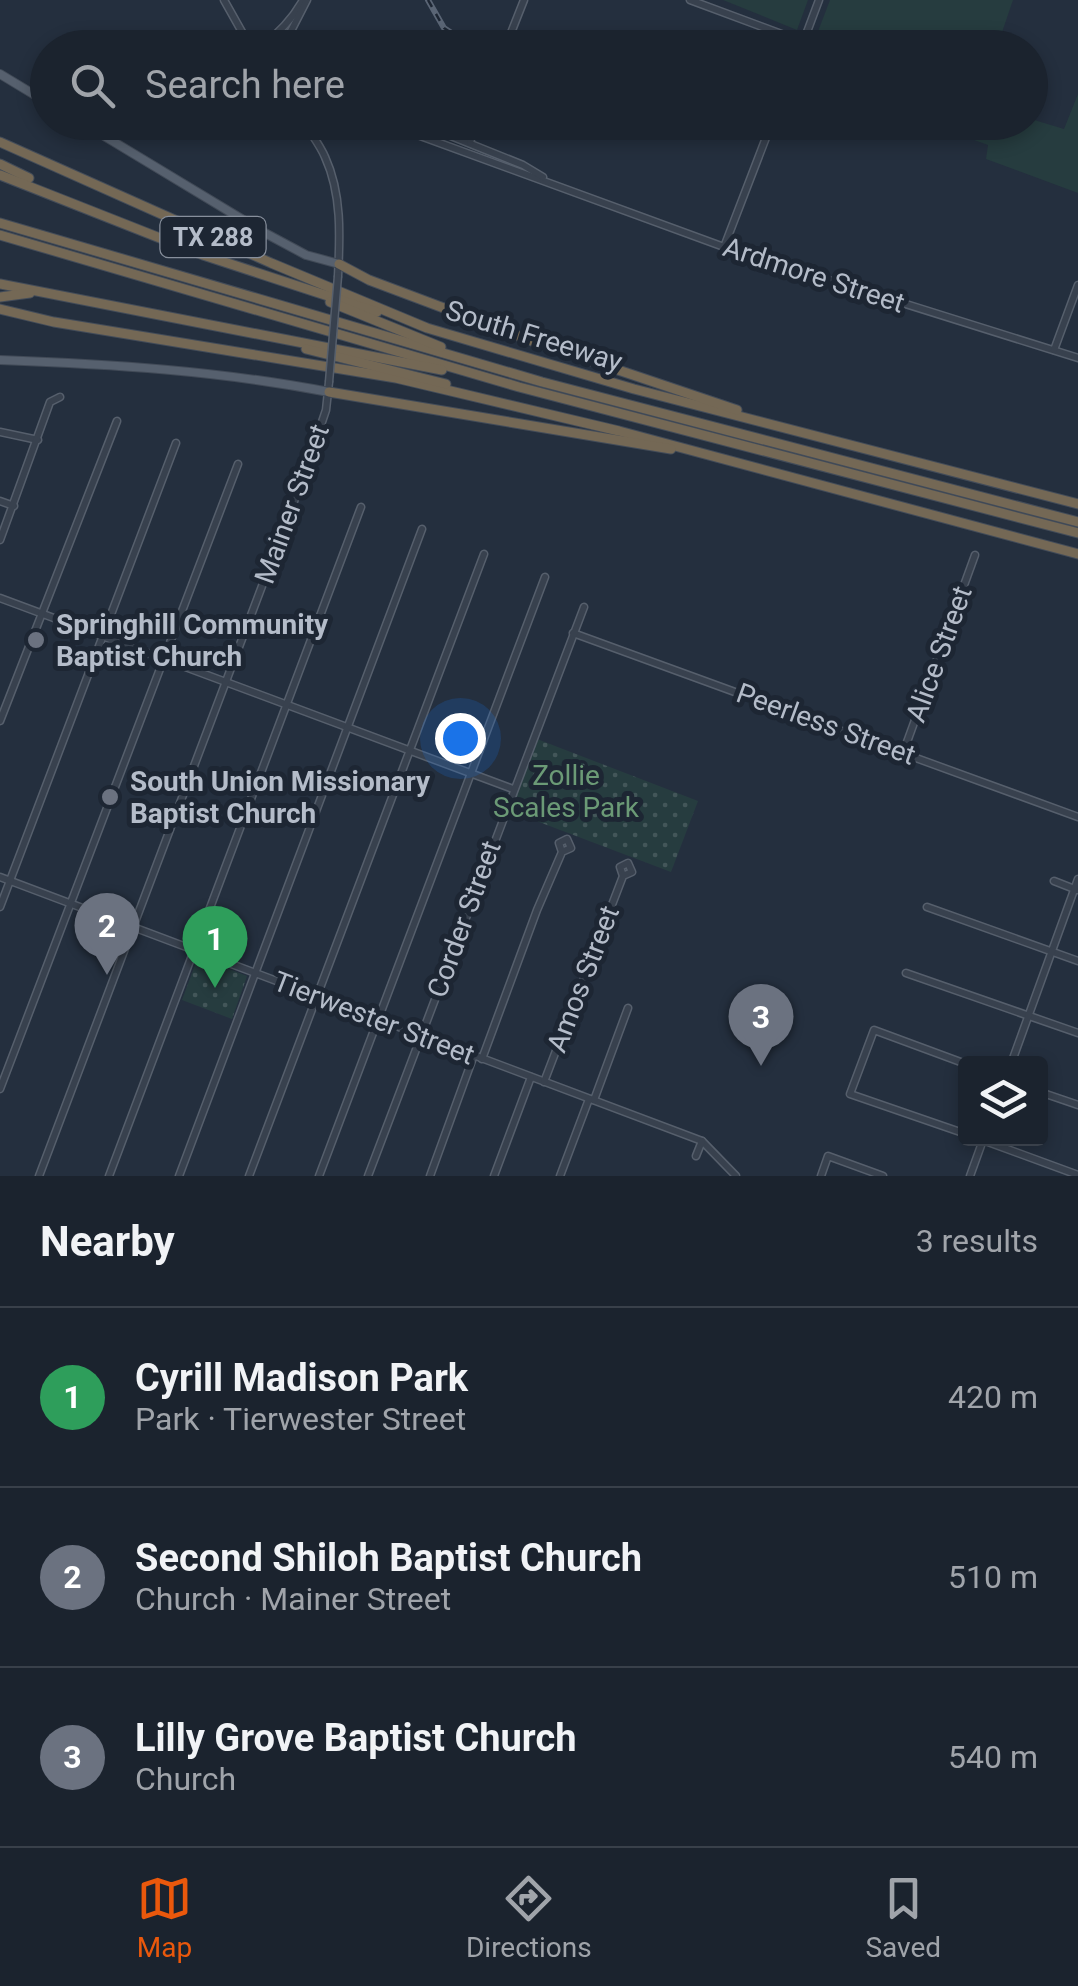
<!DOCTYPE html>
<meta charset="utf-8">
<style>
body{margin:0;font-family:Roboto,sans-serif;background:#282f3a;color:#f1f3f6}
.controls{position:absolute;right:30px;bottom:30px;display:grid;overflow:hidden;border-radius:10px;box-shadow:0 5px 15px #0003}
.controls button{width:90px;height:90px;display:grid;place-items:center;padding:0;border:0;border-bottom:2px solid #39404a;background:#1b232e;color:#f1f3f6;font:50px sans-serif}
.you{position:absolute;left:460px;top:738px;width:35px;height:35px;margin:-25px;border:8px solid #fff;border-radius:50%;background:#1a73e8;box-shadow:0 0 0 15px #1a73e833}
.badge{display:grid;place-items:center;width:65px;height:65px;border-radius:50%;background:#ea580c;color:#fff;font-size:32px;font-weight:700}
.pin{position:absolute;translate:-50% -82px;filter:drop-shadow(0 2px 5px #0008)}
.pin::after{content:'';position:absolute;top:52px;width:35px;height:30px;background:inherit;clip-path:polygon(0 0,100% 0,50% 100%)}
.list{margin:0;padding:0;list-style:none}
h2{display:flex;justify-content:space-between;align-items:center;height:130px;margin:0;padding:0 40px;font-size:42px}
h2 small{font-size:32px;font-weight:400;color:#a0a4aa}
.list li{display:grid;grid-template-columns:65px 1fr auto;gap:30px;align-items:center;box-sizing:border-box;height:180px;padding:0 40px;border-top:2px solid #39404a}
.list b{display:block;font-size:38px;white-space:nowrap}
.list p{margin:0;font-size:32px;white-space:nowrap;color:#a0a4aa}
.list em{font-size:32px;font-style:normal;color:#a0a4aa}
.icon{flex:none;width:55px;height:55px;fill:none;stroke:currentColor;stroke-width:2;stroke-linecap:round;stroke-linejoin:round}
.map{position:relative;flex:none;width:1078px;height:1176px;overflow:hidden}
.search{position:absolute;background:#1b232e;box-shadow:0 5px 15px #0003;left:30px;right:30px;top:30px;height:110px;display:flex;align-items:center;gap:25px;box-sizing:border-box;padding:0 35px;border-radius:55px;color:#a0a4aa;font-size:38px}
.sheet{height:670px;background:#1b232e}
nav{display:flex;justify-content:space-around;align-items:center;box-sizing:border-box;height:140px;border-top:2px solid #39404a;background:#1b232e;font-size:28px;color:#a0a4aa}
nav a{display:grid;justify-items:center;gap:5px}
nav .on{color:#ea580c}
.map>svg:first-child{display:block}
</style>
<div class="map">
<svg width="1078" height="1176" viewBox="0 0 1078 1176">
<defs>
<pattern id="park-dots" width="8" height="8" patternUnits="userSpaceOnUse" patternTransform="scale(2.5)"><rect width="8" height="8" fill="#263c3f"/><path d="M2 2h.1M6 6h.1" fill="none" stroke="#435659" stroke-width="1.8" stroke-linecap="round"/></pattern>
</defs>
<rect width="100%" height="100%" fill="#242f3e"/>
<g fill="#263c3f">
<path d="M723,0h85l-11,30z"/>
<path d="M830,0h183l-16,47h-185z"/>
<path d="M1078,94v99l-92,-34 2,-14 -61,-22 103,-1 1,-3 33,10z"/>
</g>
<g fill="url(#park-dots)">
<path d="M537,739l161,62 -27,71 -161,-61z"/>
<path d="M198,957l49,19 -15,43 -50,-19z"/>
</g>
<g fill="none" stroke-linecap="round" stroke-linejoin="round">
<defs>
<g id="minor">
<path d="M224,0l27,48"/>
<path d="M690,0l113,42"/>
<path d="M260,48c18,-14 32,-28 43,-48"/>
<path d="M271,48l19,-15 17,-33"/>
<path d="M505,48l19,-48"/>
<path d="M801,48l18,-48"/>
<path d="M304,122c7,12 16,23 21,35 17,37 15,79 13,119"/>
<path d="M382,122l342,125 354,111"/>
<path d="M416,122l107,43 20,12"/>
<path d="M307,128l12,-6"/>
<path d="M470,142l7,-20"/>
<path d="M724,247l48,-125"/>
<path d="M1054,350l24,-65"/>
<path d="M0,432l38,8"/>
<path d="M0,501l14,5"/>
<path d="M0,540l50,-138 10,-5"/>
<path d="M0,598l513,191"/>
<path d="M573,633l505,184"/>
<path d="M0,721l117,-300"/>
<path d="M903,753l72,-198"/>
<path d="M0,877l702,264 34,35"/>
<path d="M1054,881l23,9"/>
<path d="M0,907l176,-464"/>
<path d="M927,907l151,54"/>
<path d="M906,973l172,60"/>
<path d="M482,1059l55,-149 25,-58 -3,-9 8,-4 4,9 -9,4"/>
<path d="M966,1064l-92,-34 -24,64 116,40"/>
<path d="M1011,1064l67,-185"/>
<path d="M544,1082l79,-206 -3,-9 8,-4 4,9 -9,4"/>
<path d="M0,1089l238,-625"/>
<path d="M1040,1092l38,13"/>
<path d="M594,1100l34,-92"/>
<path d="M977,1138l101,37"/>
<path d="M696,1156l6,-15"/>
<path d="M39,1176l265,-701 22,-65 3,-28"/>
<path d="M109,1176l252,-669"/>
<path d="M179,1176l243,-647"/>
<path d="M249,1176l235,-622"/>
<path d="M319,1176l226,-599"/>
<path d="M368,1176l216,-569"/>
<path d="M430,1176l44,-121"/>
<path d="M494,1176l37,-99"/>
<path d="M560,1176l29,-77"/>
<path d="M821,1176l7,-20 55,20"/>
<path d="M970,1176l13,-36"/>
</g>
<g id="major">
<path d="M0,74l48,29"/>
<path d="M81,122l184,111 41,22 33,9"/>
<path d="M0,360c111,4 220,11 329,32"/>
</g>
<g id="highway">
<path d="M0,142l271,121 156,65 207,61 444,115"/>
<path d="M0,164l29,14"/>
<path d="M0,175l203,80 174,57"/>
<path d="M0,223l542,159 536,140"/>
<path d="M0,235l519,152 559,146"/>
<path d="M339,264l30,16 160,60 208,70"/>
<path d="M0,284l442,86"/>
<path d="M0,297l30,-4"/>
<path d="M330,302l111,45"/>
<path d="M0,309l54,13 342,56 223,53 459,123"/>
<path d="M306,349l140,35"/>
<path d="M329,392l342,57"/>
</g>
</defs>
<use href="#minor" stroke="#565f6c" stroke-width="9"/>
<use href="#major" stroke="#414a57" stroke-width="10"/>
<use href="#highway" stroke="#434c59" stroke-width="11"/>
<use href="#minor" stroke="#38414e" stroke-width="6"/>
<use href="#major" stroke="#56606e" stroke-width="8"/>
<use href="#highway" stroke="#746855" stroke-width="9"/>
<defs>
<path id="rail" d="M428,0l16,28 30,20"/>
</defs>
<use href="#rail" stroke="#5a6575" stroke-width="6"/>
<use href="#rail" stroke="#1d2633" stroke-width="2.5" stroke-dasharray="8" stroke-linecap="butt"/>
<defs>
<path id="minor-bridge" d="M329,382l9,-106"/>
</defs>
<use href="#minor-bridge" stroke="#565f6c" stroke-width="9" stroke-linecap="butt"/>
<use href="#minor-bridge" stroke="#38414e" stroke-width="6"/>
</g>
<g fill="#6b7280" stroke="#1d2633" stroke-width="4">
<circle cx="36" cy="640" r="10"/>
<circle cx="110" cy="797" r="10"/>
</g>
<g text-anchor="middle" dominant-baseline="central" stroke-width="10" stroke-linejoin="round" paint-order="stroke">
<rect fill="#1d2633" stroke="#878f9c" stroke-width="2.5" x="160.5" y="217" width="105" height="40" rx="8"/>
<g font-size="25" font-weight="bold" fill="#b4bcc9">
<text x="213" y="237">TX 288</text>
</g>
<g font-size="28" fill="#b4bcc9" stroke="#1d2633">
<text transform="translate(814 275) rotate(18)">Ardmore Street</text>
<text transform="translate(534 336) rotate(17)">South Freeway</text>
<text transform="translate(292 504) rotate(-70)">Mainer Street</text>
<text transform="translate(939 654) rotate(-70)">Alice Street</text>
<text transform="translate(826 724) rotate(20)">Peerless Street</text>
<text transform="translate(464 919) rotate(-70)">Corder Street</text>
<text transform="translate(583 979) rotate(-69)">Amos Street</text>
<text transform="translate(374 1018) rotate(21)">Tierwester Street</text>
</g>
<g font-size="28" font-weight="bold" fill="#b4bcc9" stroke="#1d2633" text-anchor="start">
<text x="56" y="624">Springhill Community<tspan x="56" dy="32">Baptist Church</tspan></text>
<text x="130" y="781">South Union Missionary<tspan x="130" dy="32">Baptist Church</tspan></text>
</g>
<g font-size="28" fill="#6b9a76" stroke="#1d2633">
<text x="566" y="775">Zollie<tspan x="566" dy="32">Scales Park</tspan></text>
</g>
</g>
</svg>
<div class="controls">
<button><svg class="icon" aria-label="layers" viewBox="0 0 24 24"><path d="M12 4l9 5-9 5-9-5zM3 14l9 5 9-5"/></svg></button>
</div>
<div class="you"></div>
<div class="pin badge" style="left:215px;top:988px;background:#2e9e5b">1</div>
<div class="pin badge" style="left:107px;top:975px;background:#6b7280">2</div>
<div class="pin badge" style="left:761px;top:1066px;background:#6b7280">3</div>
<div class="search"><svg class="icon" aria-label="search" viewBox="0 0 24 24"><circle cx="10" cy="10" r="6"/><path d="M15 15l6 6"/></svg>Search here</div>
</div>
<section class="sheet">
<h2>Nearby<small>3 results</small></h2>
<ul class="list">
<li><span class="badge" style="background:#2e9e5b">1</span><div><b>Cyrill Madison Park</b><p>Park · Tierwester Street</p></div><em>420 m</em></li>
<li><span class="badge" style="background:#6b7280">2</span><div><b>Second Shiloh Baptist Church</b><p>Church · Mainer Street</p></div><em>510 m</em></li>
<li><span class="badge" style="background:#6b7280">3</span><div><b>Lilly Grove Baptist Church</b><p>Church</p></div><em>540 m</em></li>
</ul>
</section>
<nav>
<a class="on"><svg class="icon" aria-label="map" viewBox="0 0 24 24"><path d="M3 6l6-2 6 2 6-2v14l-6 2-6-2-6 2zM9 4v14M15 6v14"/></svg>Map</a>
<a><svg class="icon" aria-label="directions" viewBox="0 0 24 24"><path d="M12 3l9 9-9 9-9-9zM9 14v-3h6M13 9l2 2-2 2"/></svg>Directions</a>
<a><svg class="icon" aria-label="saved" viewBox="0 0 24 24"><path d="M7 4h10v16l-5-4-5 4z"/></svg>Saved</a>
</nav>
